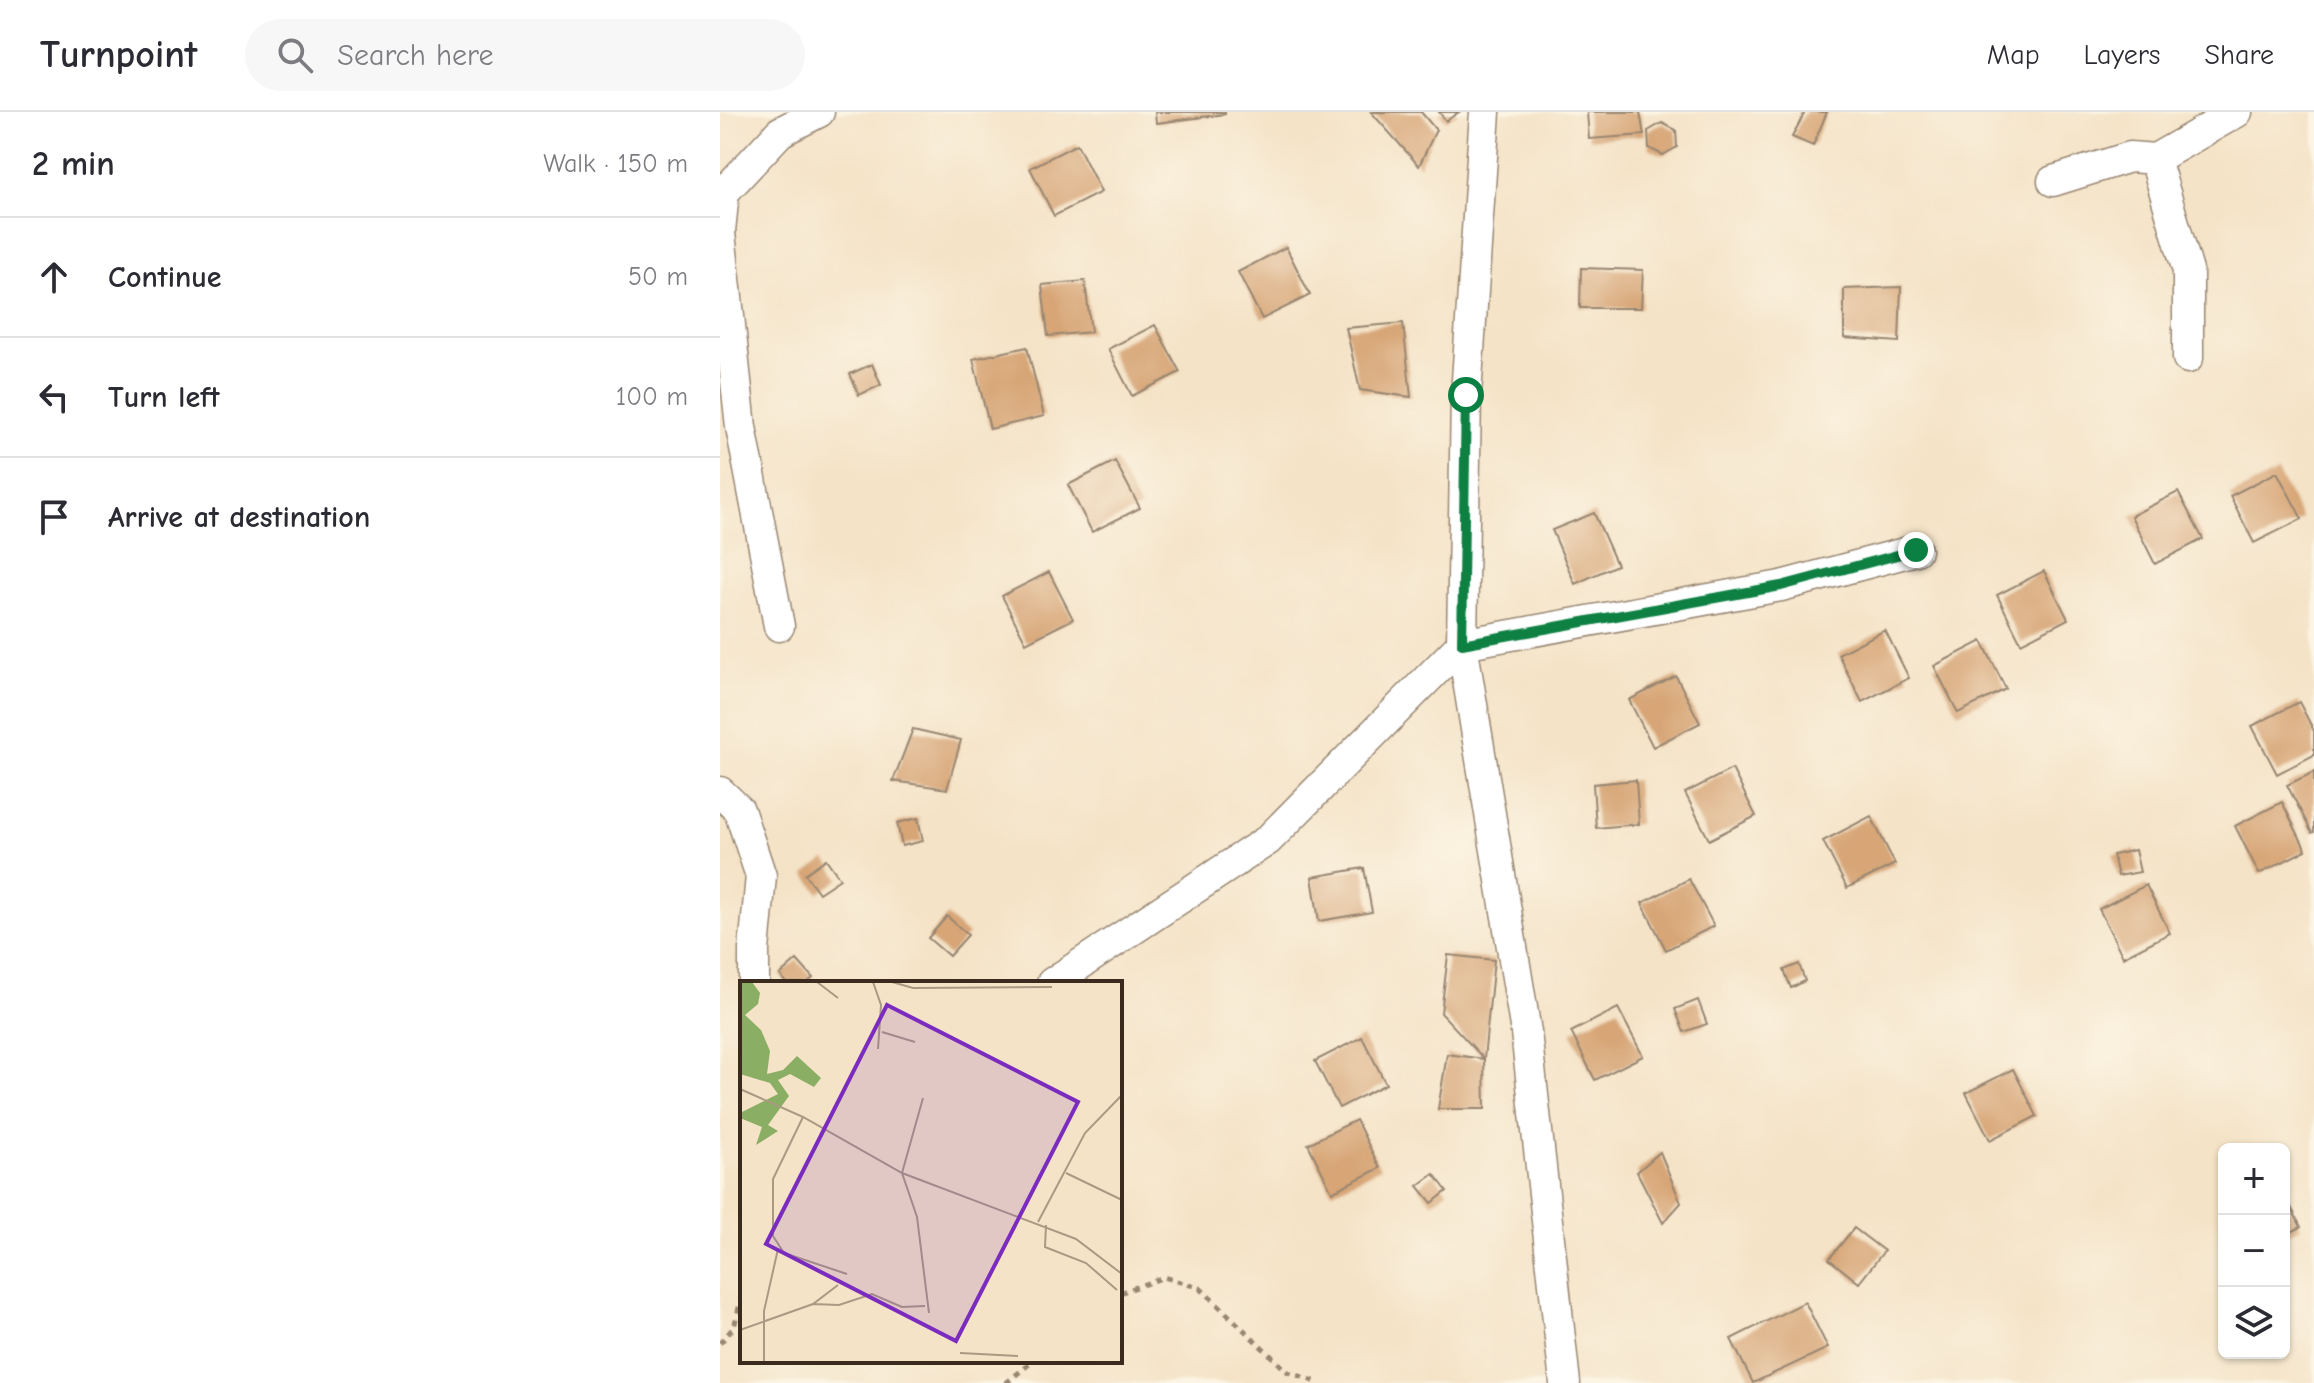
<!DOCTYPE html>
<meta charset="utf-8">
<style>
body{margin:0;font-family:"Comic Neue",sans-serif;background:#f7f7f7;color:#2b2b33}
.controls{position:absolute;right:24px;bottom:24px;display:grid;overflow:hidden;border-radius:12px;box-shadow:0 2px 6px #0004}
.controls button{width:72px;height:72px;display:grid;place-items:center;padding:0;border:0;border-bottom:2px solid #e1e1e2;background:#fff;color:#2b2b33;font:40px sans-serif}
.stop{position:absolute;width:24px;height:24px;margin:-18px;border:6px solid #0b8043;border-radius:50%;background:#fff}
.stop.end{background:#0b8043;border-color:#fff;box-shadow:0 2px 8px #0008}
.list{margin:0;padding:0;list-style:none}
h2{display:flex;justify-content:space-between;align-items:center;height:104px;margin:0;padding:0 32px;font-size:34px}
h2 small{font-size:26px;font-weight:400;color:#7c7c81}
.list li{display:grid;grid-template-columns:52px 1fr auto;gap:24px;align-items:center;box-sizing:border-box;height:120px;padding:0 32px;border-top:2px solid #e1e1e2}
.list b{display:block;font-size:30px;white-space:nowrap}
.list em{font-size:26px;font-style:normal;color:#7c7c81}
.icon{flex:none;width:44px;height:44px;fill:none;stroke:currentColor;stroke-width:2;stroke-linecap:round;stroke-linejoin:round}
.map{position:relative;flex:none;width:1594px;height:1271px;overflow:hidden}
header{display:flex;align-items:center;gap:48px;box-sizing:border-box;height:112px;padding:0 40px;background:#fff;border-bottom:2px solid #e1e1e2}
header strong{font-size:38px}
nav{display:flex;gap:44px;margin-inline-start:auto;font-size:28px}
.search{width:560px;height:72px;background:#f7f7f7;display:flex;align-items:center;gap:20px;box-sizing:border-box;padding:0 28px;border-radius:44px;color:#7c7c81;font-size:30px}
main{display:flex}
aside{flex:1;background:#fff}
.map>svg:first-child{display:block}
</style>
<header>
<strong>Turnpoint</strong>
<div class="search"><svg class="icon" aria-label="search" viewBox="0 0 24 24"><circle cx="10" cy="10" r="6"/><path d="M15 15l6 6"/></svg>Search here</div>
<nav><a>Map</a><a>Layers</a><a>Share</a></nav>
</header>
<main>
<aside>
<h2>2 min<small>Walk · 150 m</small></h2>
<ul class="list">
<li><svg class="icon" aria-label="ahead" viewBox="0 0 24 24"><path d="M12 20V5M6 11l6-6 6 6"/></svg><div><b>Continue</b></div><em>50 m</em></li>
<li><svg class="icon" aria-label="left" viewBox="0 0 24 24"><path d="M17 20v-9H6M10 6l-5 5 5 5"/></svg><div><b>Turn left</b></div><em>100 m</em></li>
<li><svg class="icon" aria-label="arrive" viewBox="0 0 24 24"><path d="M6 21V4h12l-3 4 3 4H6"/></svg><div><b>Arrive at destination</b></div></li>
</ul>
</aside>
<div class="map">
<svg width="1594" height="1271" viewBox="0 0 1594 1271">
<rect width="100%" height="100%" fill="#fcf5e5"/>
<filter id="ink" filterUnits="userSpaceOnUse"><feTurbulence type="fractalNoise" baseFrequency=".0125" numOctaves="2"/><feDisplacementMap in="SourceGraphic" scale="16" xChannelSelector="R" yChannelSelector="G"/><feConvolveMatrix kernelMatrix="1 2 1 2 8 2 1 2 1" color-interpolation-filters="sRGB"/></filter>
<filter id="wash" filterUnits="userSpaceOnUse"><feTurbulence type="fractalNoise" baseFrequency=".006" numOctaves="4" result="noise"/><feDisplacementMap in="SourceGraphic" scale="32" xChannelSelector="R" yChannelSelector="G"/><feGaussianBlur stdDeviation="1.8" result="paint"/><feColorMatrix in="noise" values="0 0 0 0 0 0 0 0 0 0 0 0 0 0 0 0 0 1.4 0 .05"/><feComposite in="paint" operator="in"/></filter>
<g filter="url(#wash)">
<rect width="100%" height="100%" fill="#f4e3c7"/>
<g id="blocks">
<g fill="#d7a576">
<path d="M435,0h70v2l-69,9z"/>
<path d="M651,0h50l15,18 -17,36z"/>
<path d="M719,0h20l-13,9z"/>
<path d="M867,0h53l4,23 -55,4z"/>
<path d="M1085,0h22l-14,34 -21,-9z"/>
<path d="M942,11l14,7 1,17 -14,8 -14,-7 -1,-17z"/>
<path d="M357,32l24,48 -47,24 -24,-48z"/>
<path d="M566,135l24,48 -48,24 -24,-47z"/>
<path d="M861,156l62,2 -2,38h-61z"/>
<path d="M365,169l6,51 -43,4 -6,-51z"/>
<path d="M1181,175l-2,55 -55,-4v-49z"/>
<path d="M683,211l8,74 -51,-7 -14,-62z"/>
<path d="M435,213l25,47 -48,24 -24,-47z"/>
<path d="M307,235l17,69 -54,13 -17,-70z"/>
<path d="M152,252l9,21 -22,10 -9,-21z"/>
<path d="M395,349l25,47 -48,24 -24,-47z"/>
<path d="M1557,360l25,47 -48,24 -24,-47z"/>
<path d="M1458,380l25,47 -48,25 -24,-48z"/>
<path d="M874,401l23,52 -42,19 -23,-54z"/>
<path d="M1324,459l24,48 -47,24 -24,-48z"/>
<path d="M329,460l24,47 -47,24 -24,-47z"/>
<path d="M1165,518l24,48 -47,24 -24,-48z"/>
<path d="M1262,529l24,48 -48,24 -24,-47z"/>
<path d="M956,564l24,47 -47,24 -24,-47z"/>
<path d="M1579,590l15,29v24l-37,19 -25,-48z"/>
<path d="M193,617l48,11 -14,49 -54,-8z"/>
<path d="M1012,657l24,47 -47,24 -24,-47z"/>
<path d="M1594,660v60l-2,1 -25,-48z"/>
<path d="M916,668l3,44 -43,4 -3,-44z"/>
<path d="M1562,690l24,48 -47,24 -24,-48z"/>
<path d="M1151,704l24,48 -48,24 -24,-47z"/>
<path d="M198,706l5,23 -21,5 -5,-23z"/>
<path d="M1415,738l5,22 -22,4 -5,-21z"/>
<path d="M106,747l14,20 -21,14 -14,-19z"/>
<path d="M644,756l8,44 -53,9 -7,-44z"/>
<path d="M969,767l25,47 -48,24 -24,-47z"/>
<path d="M1426,773l24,48 -47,24 -24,-48z"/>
<path d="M227,804l21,19 -19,21 -21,-18z"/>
<path d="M728,843l46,5 -10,99 -43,-46z"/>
<path d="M77,848l16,18 -6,5h-21l-6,-8z"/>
<path d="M1079,852l6,17 -14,7 -7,-18z"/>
<path d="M978,888l9,24 -23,8 -9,-23z"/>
<path d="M898,896l25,48 -48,24 -24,-48z"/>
<path d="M642,925l24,47 -47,24 -24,-47z"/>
<path d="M727,942l37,5 1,50h-47z"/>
<path d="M1293,957l24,47 -47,24 -24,-47z"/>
<path d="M636,1008l24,48 -48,24 -24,-48z"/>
<path d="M940,1040l21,51 -18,20 -26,-51z"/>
<path d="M714,1062l13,17 -15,12 -14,-17z"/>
<path d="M1564,1081l17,34 -17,9z"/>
<path d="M1134,1116l30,23 -25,32 -30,-24z"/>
<path d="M1085,1190l23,46 -75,35 -22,-44z"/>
</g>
</g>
</g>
<g filter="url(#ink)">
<use href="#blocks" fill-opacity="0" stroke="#988672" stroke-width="2"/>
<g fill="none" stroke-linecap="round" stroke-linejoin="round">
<defs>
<g id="street">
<path d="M765,0l-19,283 -4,249 64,388 39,351"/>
<path d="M1435,47l33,112v87"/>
<path d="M1333,69l77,-24 25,2 82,-47"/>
<path d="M0,119l4,-39 56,-60 39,-20"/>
<path d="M0,121l21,194 38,199"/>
<path d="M0,680l19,18 22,66 -7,74v33"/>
<path d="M332,871l216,-143 194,-196 319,-58 135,-36"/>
</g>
</defs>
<use href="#street" stroke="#988672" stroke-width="33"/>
<g stroke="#988672" stroke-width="5" stroke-dasharray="6 6" stroke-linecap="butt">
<path d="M400,1181l44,-16 36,11 88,84 32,11"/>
<path d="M0,1231l14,-16 8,-31"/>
<path d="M286,1271l27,-22"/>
</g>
<use href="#street" stroke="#fff" stroke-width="30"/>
</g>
</g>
<g fill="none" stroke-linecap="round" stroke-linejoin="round" filter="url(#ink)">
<path stroke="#0b8043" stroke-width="10" d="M746,283l-4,249 319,-58 135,-36"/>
</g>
<g transform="translate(20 869)">
<rect width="382" height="382" fill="#f4e3c7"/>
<path d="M0,1h12l8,11 -2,11 -13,11 16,15 9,21 -3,23 16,-4 14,-14 24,22 -7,9 -24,-13 -12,6 11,16 -21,29 10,6 -22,14 6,-18 -22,-9v-5l38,-19 -8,-11 -30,-9z" fill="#8aae63"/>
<path fill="none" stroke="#aa9983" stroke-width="2" d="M77,1l21,16M133,1l8,23 -3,44M152,1l21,6 139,-1M142,51l33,10M0,108l63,28 99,56 174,66 46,35M183,117l-21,75 15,44 12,96M63,136l-30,62v57l11,17 63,21M326,192l56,27M298,241l47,-89 37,-38M306,244l-1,22 41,16 31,27M73,323l26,1 33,-11 30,13 23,-1M0,349l73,-26 25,-19M220,372l58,3M24,381v-51l14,-62"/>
<path fill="#7b2cbf" fill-opacity="0.15" stroke="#7b2cbf" stroke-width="4" d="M147,24l191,97 -122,239 -190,-97z"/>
<rect width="382" height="382" fill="none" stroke="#3b2a1e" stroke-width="4"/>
</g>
</svg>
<div class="controls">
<button>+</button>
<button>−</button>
<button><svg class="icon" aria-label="layers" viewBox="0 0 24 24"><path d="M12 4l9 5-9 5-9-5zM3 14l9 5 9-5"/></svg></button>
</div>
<div class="stop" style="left:746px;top:283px"></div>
<div class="stop end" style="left:1196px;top:438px"></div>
</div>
</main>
